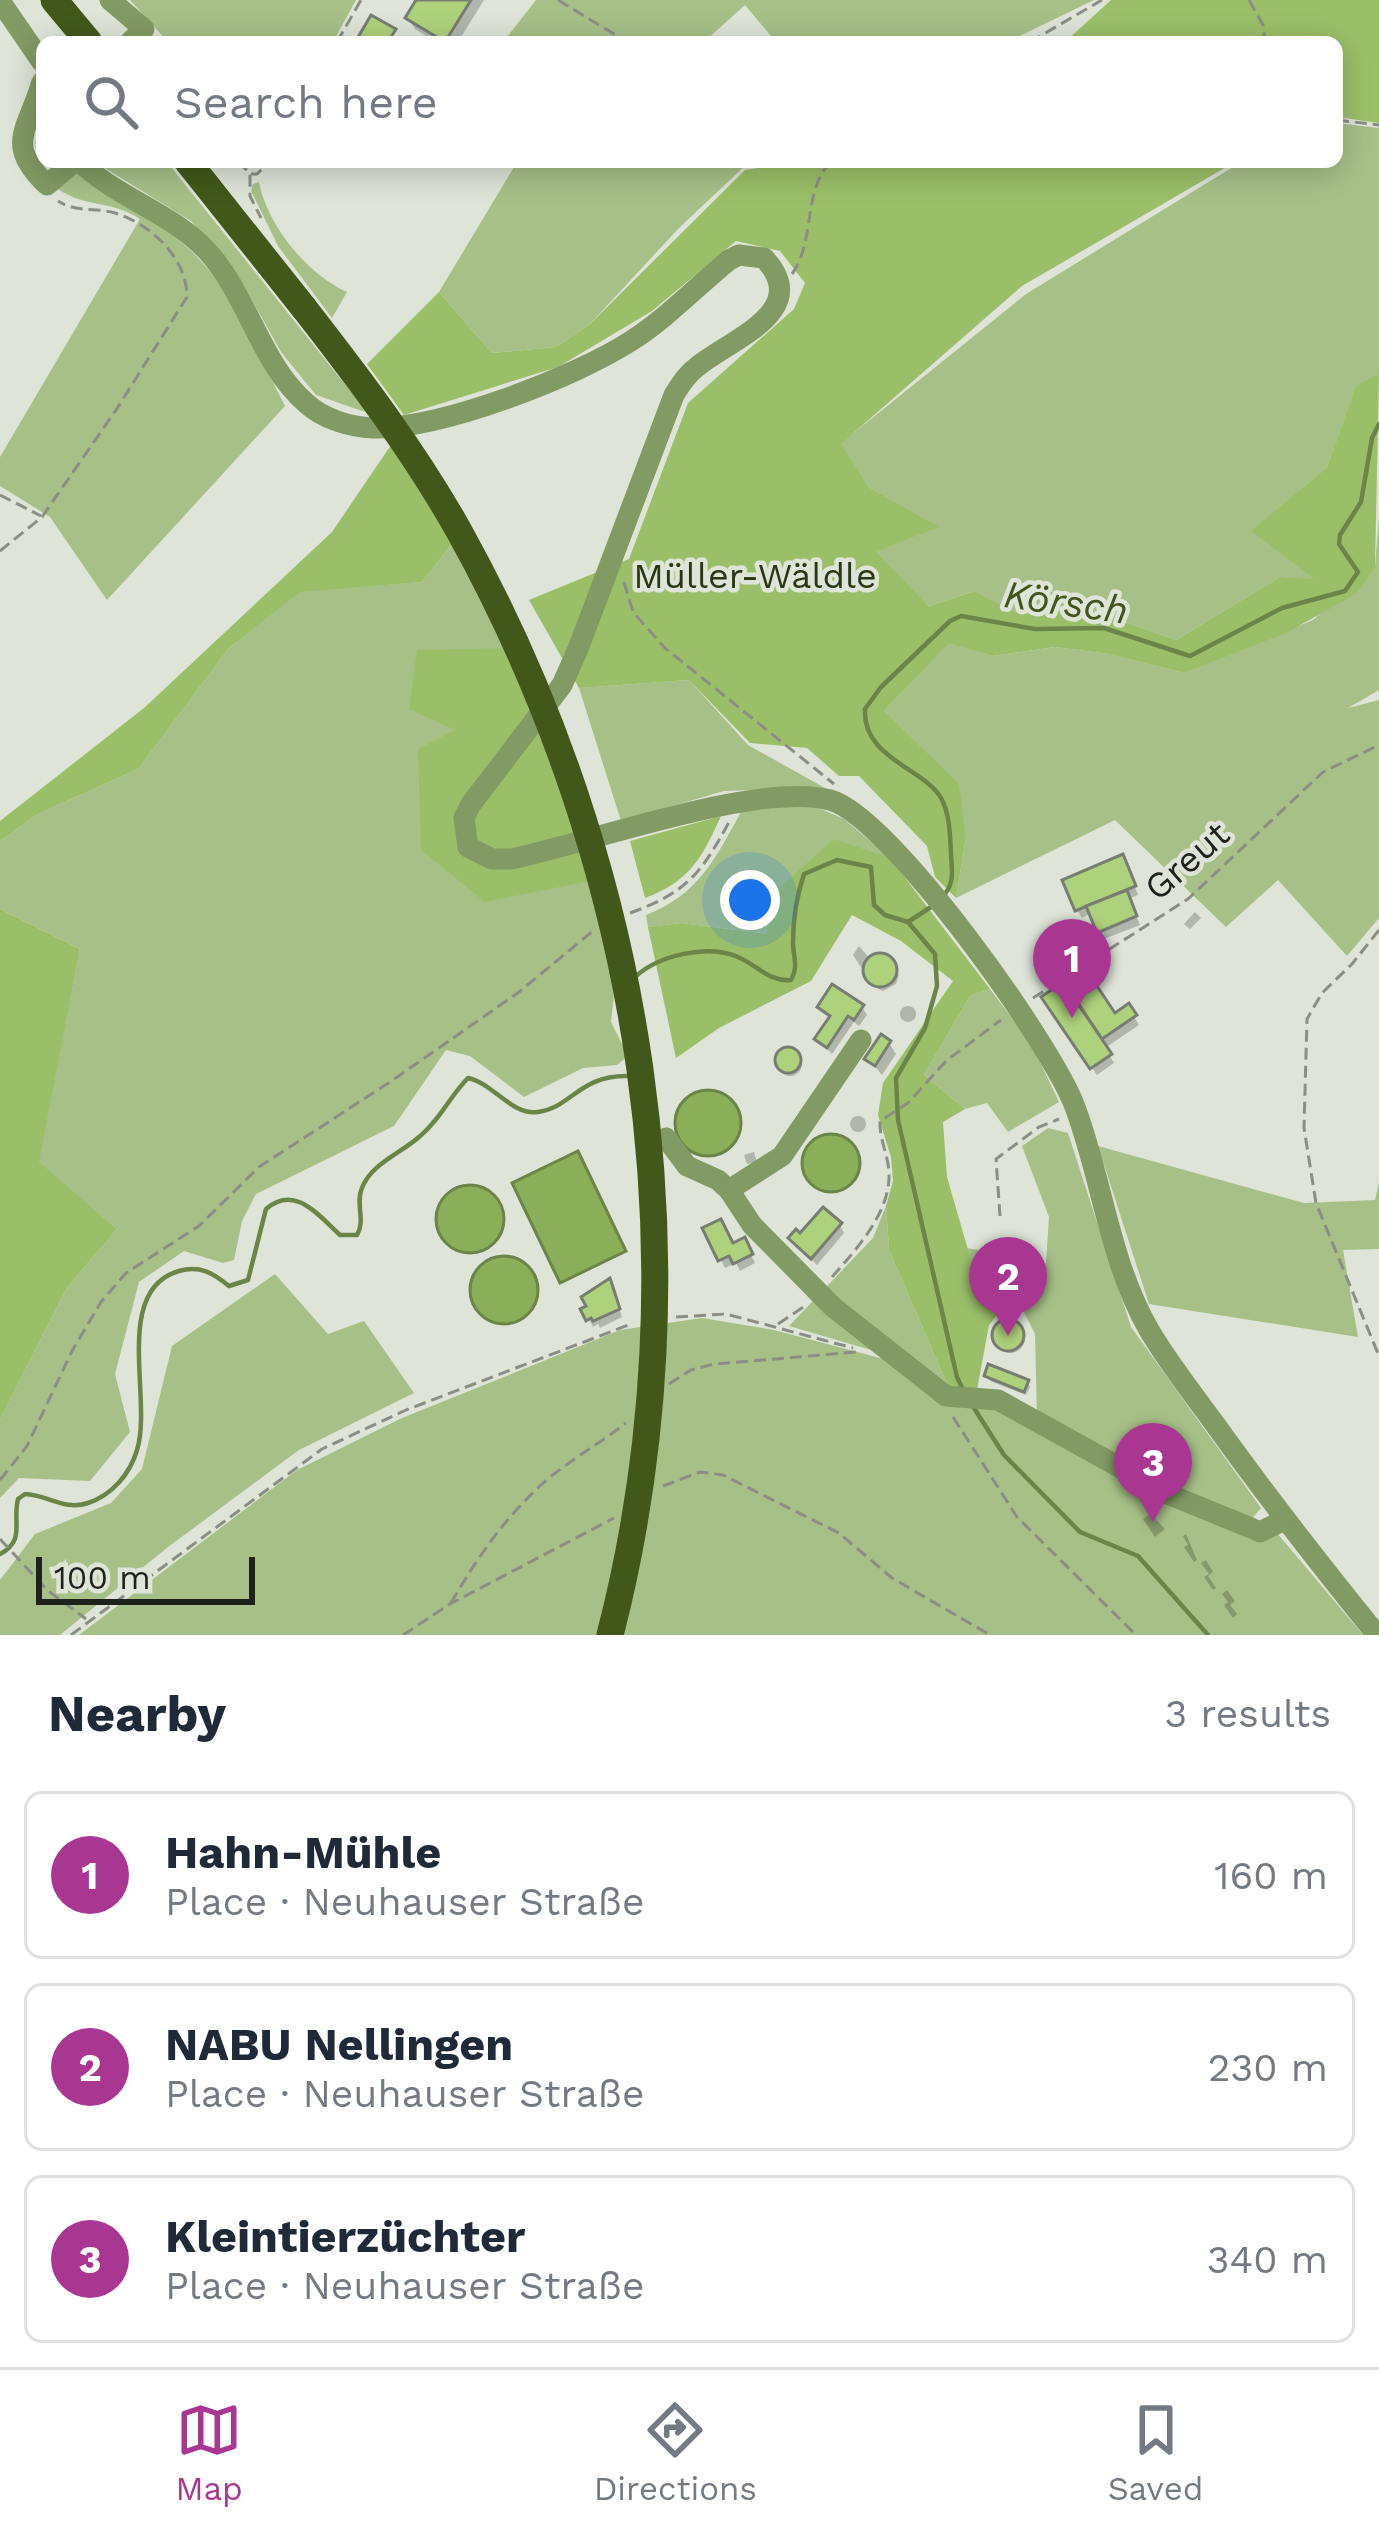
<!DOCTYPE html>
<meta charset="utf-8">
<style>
body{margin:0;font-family:"Work Sans",sans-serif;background:#f6f6f7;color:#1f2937}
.scale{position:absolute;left:36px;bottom:30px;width:219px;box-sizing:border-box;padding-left:12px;border:6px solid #1f211d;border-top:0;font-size:33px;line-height:42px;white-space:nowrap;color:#1f211d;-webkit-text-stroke:9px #dee4d7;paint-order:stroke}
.you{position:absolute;left:750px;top:900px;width:42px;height:42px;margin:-30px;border:9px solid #fff;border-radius:50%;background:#1a73e8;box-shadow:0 0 0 18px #1a73e833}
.badge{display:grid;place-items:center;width:78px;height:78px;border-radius:50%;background:#a93690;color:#fff;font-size:39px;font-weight:700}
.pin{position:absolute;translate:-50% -99px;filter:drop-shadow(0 3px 6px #0008)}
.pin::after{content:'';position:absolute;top:63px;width:42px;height:36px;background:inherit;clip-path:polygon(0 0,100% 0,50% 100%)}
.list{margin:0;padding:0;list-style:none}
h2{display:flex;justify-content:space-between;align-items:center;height:156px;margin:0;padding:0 48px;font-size:51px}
h2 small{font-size:39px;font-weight:400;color:#747a83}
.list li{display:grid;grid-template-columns:78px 1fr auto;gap:36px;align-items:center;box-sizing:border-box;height:168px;margin:0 24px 24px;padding:0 24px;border:3px solid #e0e1e3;border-radius:18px}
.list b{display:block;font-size:45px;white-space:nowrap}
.list p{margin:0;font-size:39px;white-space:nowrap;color:#747a83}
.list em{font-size:39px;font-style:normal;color:#747a83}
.icon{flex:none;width:66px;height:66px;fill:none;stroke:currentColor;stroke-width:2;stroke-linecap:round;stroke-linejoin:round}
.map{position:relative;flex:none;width:1379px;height:1635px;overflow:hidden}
.search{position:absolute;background:#fff;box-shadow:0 6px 30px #0003;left:36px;right:36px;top:36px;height:132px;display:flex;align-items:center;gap:30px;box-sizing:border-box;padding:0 42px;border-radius:18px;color:#747a83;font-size:45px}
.sheet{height:732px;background:#fff}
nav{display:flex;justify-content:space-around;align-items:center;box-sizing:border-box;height:168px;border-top:3px solid #e0e1e3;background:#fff;font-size:33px;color:#747a83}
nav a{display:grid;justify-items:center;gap:6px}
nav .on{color:#a93690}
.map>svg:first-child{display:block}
</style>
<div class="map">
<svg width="1379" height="1635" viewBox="0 0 1379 1635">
<rect width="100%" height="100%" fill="#dee4d7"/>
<g fill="#a7c088">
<path d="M130,0h226l-23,42h-165z"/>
<path d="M536,0h558l-87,42h-231l-31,-37 -41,37h-201z"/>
<path d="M1337,123l42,5v245l-23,14 -29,80 -75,64 64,49 -36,-3 -104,63 -114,-40 -42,15 -45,-24 -46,15 -54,-54 63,-25 -69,-40 -29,-43 186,-150 215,-132h96z"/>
<path d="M95,162h72l201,251 -52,-18 -35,-43 -40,-72 -50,-59z"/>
<path d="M517,162h232l-70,66 -89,96 -34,23 -64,6 -53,-61z"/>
<path d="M77,172c53,31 111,64 146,117 24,36 42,78 62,117l-178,194 -57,-83 -50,-31v-29l140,-238c-31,-20 -52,-10 -82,-30z"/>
<path d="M259,182c8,43 49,93 88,110l-15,26 -54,-72 -27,-55 2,-7z"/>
<path d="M1379,517v173l-31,18 31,-8v218l-32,38 -69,-76 -52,47 -111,-107 -159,78 10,-60 -82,-127 65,-69 44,14 62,-9 55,7 74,19 129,-53 62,-53z"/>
<path d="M455,540l56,108 -55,82 144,149 14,116 -3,27 17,34 -11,9 -34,3 -59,29 -54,-41 -24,-6 -52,76 -138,68 -14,27 -8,39 -11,3 -39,-12 -45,31 -24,92 15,58 -40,49 -71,-3 -19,20v-78l66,-131 51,-60 -79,-67 42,-213 -80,-40v-68l38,-27 100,-45 91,-121 71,-57 122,-9z"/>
<path d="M689,680l59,65 77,43 -101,3 -103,30 -42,-133z"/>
<path d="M810,804l34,15 46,39 -123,76 -86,-11 -33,4 -2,-12c52,-20 69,-56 95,-103z"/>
<path d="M990,989l42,56 27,57 -51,30 -21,-29 -22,6 -41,-34 46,-79z"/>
<path d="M1048,1128l20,5 63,194 130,181 -11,13 -78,-29 -135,-74 -2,-84 -11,-22 -23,-3 -26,-35 -8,-26 79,15 3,-46 -27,-71z"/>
<path d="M1098,1146l206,57 71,-3 4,-18v67l-36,1 15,87 -209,-33z"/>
<path d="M886,1206l3,44 60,138 -43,-34 -35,-4 -82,-24 84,-88z"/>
<path d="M275,1274l53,60 36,-13 50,72 -115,57 -131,97 -108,88h-60v-55l35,-46 76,-31 31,-34 30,-123z"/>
<path d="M702,1318l72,12 125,33 378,170 86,102h-1284l218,-165 105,-52 218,-88z"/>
</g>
<g fill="#9bbf69">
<path d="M1111,0h268v123l-42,-6v-75h-272z"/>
<path d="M797,162h438l-213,124 -181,158 28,43 70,40 -63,25 53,54 46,-15 46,24 41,-15 114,40 104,-63 34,2 -63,-48 76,-64 29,-81 23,-13 -4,194 -19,27 -70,39 -102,40 -75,-19 -54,-7 -62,9 -44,-13 -65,68 75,73 7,54 -10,60 -21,-21 -8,-31 -68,-70h-20l-32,-28 -57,-5 -61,-63 -110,8 -50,-88 100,-41 59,-156 106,-94 11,-26 -25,-32 -44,-10 -84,70 -94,56 -154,48 -37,-51 72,-72 53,61 64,-6 34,-23 155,-154z"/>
<path d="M391,445l64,95 -33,42 -122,10 -71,56 -91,121 -100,45 -38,27v-20l144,-113 188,-176z"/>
<path d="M511,648l89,231 -115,23 -64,-52 -3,-101 37,-19 -46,-21 8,-59z"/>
<path d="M721,816c-19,42 -32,66 -76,82l-15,-57z"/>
<path d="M834,839l56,19 100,131 -20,7 -46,79 41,34 -22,13 4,55 28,97 26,36 -12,15 -12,65 -28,-2 -60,-138 -3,-44 7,-25 -2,-24 -13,-42 5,-32 70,-102 -52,-40 -49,-26 -41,66 -92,47 -43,30 -28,-131 33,-4 86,11 12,-46z"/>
<path d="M0,909l80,40 -41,213 78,67 -51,60 -66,131z"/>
</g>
<g fill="#8bae59" stroke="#6b8447" stroke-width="3">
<circle cx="708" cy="1123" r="33"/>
<circle cx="831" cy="1163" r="29"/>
<path d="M578,1151l48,100 -66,32 -48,-100z"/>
<circle cx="470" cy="1219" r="34"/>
<circle cx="504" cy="1290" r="34"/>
</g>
<g fill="#0003">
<path d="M419,0h65l-26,42h-23l-20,-13 -7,-11z"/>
<path d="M1127,866l11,29 -9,4 11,26 -36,14 -12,-26 -10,5 -5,-8z"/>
<path d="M1195,912l6,6 -11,11 -6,-5z"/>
<path d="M859,946l12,14 15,-4 13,19 -3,9 -13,7 -9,-4 -21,-32z"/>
<path d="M1088,978l26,39 14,-10 11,18 -34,23 9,15 -17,12 -47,-69z"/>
<circle cx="908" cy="1014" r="8"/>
<path d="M820,1007h42l5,8 -8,11 -5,-4 -22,32 -14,-15 13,-20z"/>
<path d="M889,1043l7,11 -14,21 -14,-16z"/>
<circle cx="790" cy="1064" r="12"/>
<circle cx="858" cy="1124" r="8"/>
<path d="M754,1152l3,10 -10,2 -3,-9z"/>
<path d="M840,1225l4,8 -27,32 -26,-26z"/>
<path d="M706,1230l26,17 12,-6 11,22 -15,8 -4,-8 -11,5z"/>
<path d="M613,1290l9,27 -22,11 -2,-4 -5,3 -9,-17z"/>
<circle cx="1010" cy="1338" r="15"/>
<path d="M987,1376l40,6 3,5 -4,8 -36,-14z"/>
<path d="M1151,1514l14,15 -10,8 -12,-18z"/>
<path d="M1186,1534l11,26 -3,2 -10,-15 4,-2 -5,-9z"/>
<path d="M1206,1560l7,12 -5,4 8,12 -3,2 -9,-13 5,-3 -8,-11z"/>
<path d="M1227,1590l8,11 -5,4 7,9 -4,4 -9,-13 4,-3 -6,-8z"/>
</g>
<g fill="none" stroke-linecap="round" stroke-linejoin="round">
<g stroke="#6b8447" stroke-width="4.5">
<path d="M942,897c13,-12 10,-26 9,-43 -1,-18 -1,-40 -10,-56 -16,-29 -79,-40 -76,-89l16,-22 69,-66 11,-5 74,13 69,-1 86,28 92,-48 63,-17 13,-19 -19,-28 1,-9 21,-33 11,-64 7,-14"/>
<path d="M908,922l27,32 2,32 -12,42 -29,50 2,42 59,257 6,13"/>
<path d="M635,977c24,-22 72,-33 103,-20 19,8 31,25 53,23 8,-14 2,-23 2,-38 0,-22 4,-47 11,-68l33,-14 34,7 3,38 11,10 23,7 26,-17"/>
<path d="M972,1405l32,50 76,77 58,24 70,79"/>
<path d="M0,1554c26,-14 12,-31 18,-55l7,-5c23,1 40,17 63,9 24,-8 42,-29 49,-53 16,-50 -25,-160 42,-179 21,-6 34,2 50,15l19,-6 18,-71c29,-25 52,6 74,26h17c9,-15 -2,-31 5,-47 9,-24 39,-35 57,-51 21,-17 31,-41 49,-59 25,5 44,38 70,34 33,-4 41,-37 90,-36"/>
</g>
</g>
<g fill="#aed27c" stroke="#787d72" stroke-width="3">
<path d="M416,0h55l-26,42 -40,-24z"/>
<path d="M371,15l25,14 -8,13 -31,-3z"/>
<path d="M1123,854l13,32 -61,25 -13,-31z"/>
<path d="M1127,890l10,26 -40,17 -11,-27z"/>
<circle cx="880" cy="970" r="17"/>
<path d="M1089,974l26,39 14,-10 8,12 -35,24 -34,-51z"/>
<path d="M1063,982l49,72 -22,15 -49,-72z"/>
<path d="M832,984l32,21 -10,15 -6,-4 -21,32 -13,-9 16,-23 -13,-9z"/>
<path d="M881,1034l10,7 -16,25 -11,-7z"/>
<circle cx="788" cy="1060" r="13"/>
<path d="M823,1207l19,16 -31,36 -23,-21 8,-9 4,4z"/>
<path d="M721,1219l12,24 12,-6 8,17 -20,10 -4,-8 -11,5 -16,-33z"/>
<path d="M610,1278l10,31 -27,12 -2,-3 -5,3 -6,-12 6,-3 -5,-9z"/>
<circle cx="1008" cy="1335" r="16"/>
<path d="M988,1364l41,16 -5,12 -40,-16z"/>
</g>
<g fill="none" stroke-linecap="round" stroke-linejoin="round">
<g stroke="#8a8e85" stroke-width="3" stroke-dasharray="12 6" stroke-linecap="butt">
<path d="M558,0l69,42"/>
<path d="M1249,0l14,25 2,17"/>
<path d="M337,42l24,-42"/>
<path d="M1030,42l72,-42"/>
<path d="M1337,120l42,5"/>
<path d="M238,162l12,11v23l11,22"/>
<path d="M251,174h6l12,-12"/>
<path d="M792,274c24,-33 10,-84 39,-112"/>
<path d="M0,495l41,21"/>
<path d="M0,551l42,-34 76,-110 69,-110c0,-39 -36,-73 -72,-84 -21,-6 -38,0 -57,-12"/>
<path d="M624,582l9,30 32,36 169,136"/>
<path d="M630,913c56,-20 71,-39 99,-91"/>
<path d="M1379,930l-27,34 -30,29 -15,26 -3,109 12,75 63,153"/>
<path d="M1033,998l155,-99 135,-127 56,-27"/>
<path d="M1000,1216l-4,-57 43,-32 20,-8"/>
<path d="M832,1277c23,-26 56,-62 57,-99 1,-20 -10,-38 -9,-57l28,-18 38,-42 55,-41"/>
<path d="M676,1317l50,-3 127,34"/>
<path d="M778,1324l27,-18"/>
<path d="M669,1384l22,-14 23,-6 143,-12"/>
<path d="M953,1417l64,100 119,118"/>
<path d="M0,1480l27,-34 45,-95 29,-49 25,-29 73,-47 60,-59 134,-87 126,-88 75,-62"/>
<path d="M663,1486l37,-14 23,3 116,58 53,45 98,57"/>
<path d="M0,1539l47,51 39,29"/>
<path d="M451,1603c26,-45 53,-84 91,-119 26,-23 57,-40 84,-61"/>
<path d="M71,1635l251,-186 84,-39 225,-86"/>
<path d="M403,1635l47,-31 164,-86"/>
</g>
<g stroke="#829a64" stroke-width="21">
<path d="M110,0l34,29 -14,13"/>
<path d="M0,1l42,61"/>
<path d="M42,82c-14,48 -38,62 5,103l27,-23"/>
<path d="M80,162c37,36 91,50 127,89 41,44 53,112 99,152 17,16 44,24 67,25 68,1 200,-50 258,-87 36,-23 65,-54 98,-81l10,-5 25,3c49,53 -31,80 -66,108 -11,8 -17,18 -24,29l-96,254 -16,36 -91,119 -7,14 4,29 24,12h19c78,-16 249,-78 319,-59 60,16 223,246 245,307 28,75 34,153 74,223 20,34 45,65 68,97 51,71 105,140 160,208"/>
<path d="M666,1138l21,28 31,14 11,10 23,35 81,82 113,89 52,4 170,94 83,34 9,4 24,-12"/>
<path d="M729,1190l53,-34 79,-116"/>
</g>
<g stroke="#41581a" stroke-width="27">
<path d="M54,0l35,42"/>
<path d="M188,162l116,146"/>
</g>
<path stroke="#41581a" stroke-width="27" d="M304,308c56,72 110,143 155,223 185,333 247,733 151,1104"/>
</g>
<g text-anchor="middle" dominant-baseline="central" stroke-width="9" stroke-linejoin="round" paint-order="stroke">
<g font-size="36" fill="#293714" stroke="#dee4d7">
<text x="755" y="576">Müller-Wäldle</text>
</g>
<g font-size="36" fill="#1f211d" stroke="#dee4d7">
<text transform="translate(1187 861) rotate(-41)">Greut</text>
</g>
<g font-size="39" font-style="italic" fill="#40561a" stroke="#dee4d7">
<text transform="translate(1066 602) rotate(8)">Körsch</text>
</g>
</g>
</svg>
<div class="scale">100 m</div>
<div class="you"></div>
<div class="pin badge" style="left:1072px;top:1018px">1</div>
<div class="pin badge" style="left:1008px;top:1336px">2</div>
<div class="pin badge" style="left:1153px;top:1522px">3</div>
<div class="search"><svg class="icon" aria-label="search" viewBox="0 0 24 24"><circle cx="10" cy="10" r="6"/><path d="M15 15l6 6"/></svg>Search here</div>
</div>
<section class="sheet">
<h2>Nearby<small>3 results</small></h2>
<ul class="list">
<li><span class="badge">1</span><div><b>Hahn-Mühle</b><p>Place · Neuhauser Straße</p></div><em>160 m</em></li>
<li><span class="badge">2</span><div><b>NABU Nellingen</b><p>Place · Neuhauser Straße</p></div><em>230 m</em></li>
<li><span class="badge">3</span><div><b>Kleintierzüchter</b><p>Place · Neuhauser Straße</p></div><em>340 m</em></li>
</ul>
</section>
<nav>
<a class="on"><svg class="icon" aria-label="map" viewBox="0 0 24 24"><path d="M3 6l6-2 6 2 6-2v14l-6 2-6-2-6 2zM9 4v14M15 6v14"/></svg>Map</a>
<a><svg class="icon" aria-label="directions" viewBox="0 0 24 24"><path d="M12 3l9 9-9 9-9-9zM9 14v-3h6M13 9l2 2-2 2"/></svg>Directions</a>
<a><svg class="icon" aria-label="saved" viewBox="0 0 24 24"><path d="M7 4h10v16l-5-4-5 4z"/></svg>Saved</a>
</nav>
